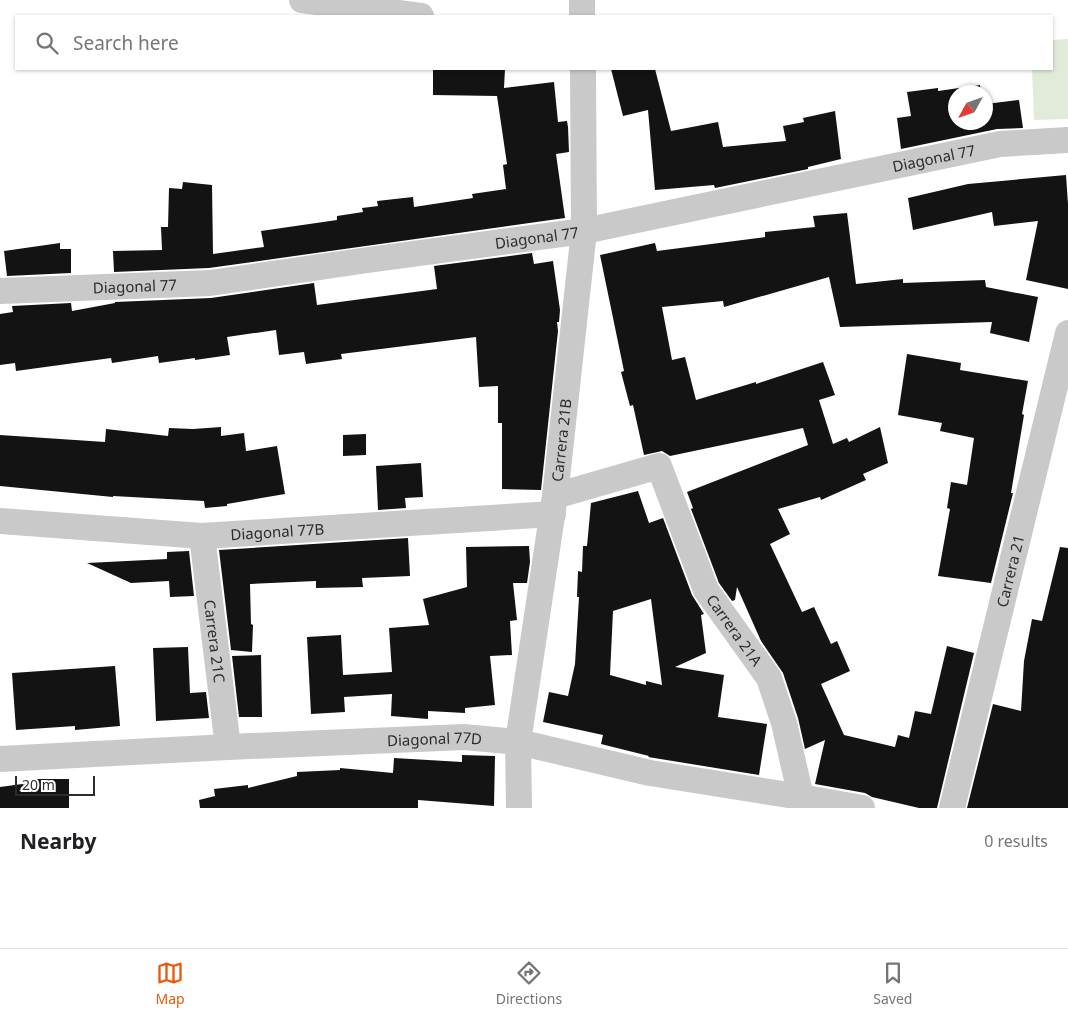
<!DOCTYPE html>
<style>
body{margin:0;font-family:"Noto Sans",sans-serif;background:#f2f2f2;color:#202124}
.compass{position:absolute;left:948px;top:85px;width:45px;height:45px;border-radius:50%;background:#fff;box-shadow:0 1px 4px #0004;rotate:230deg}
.scale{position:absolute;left:15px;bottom:12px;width:80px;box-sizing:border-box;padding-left:5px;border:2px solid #2c2c2c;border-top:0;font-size:14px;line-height:18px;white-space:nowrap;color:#2c2c2c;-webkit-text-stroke:4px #fff;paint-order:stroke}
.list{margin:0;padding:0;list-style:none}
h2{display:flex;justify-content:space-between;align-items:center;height:65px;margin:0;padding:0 20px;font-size:21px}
h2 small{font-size:16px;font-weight:400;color:#757577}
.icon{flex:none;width:28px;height:28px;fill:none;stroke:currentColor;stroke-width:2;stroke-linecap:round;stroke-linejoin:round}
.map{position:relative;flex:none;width:1068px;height:808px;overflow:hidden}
.search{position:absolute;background:#fff;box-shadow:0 1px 4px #0004;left:15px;right:15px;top:15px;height:55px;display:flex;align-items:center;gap:12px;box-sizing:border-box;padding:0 18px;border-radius:0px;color:#757577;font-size:19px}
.sheet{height:140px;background:#fff}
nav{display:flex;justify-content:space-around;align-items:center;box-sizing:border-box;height:70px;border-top:1px solid #e0e0e0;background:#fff;font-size:14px;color:#757577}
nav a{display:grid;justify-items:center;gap:2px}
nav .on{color:#ea580c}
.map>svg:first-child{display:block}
</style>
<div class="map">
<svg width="1068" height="808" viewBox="0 0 1068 808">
<rect width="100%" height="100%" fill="#fff"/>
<path fill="#e2ebd9" d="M1068,39v80l-34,1 -2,-51h20v-29z"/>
<g fill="#131313" fill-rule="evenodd">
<path d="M433,69h72l-1,19 50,-6 4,40 9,-1 1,6 1,25 -13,2 9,64 -356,50 -95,4 -1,-21 49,-1 -1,-23h7l1,-39 13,1 1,-7 29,3 1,69 51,-7 -3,-16 76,-11v-4l26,-4 -1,-4 16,-2 -1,-5 36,-4 1,10 59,-9 -1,-4 34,-5 -3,-24 4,-1 -10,-68 -64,-1z"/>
<path d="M611,69h44l16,62 47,-9 5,25 63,-6 -3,-15 21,-4 -1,-4 32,-7 6,48 -33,8v2l-93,19 -1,-3 -59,5 -7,-80 -25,6z"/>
<path d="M980,85l1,7h-25v30h30v-18l33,-4 4,28 -26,1 -96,20 -4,-31 14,-2 -4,-24 31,-4v3z"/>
<path d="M1066,175l2,29v85l-42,-9 12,-59 -44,5 -2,-14 -79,18 -5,-32 60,-14z"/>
<path d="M847,213l9,71 47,-5v4l82,-3 1,7 52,10 -9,45 -39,-9 2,-11 -152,5 -11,-50 -105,30 -1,-6 -61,6 10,53 13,-3 11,43 60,-18v2l67,-22 12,33 -16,5 14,44 14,-6 2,4 31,-15 8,36 -25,11 3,6 -45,20 -1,-3 -42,12 12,25 -20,10 32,68 12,-5 17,37 6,-3 13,30 -29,13 23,51 51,12 3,-12 11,3 6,-27 16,3 16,-68 27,7 -37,155h-18l-47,-11 -7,-4 -50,-9 10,-44 -20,9 -7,-31 -15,-45 -22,-32 -24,-54 -2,13 -3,1 -13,-18 -28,-74 2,-1 -6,-16 121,-47 -5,-17 -133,28 -8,-5 -18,4 -11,-50 -3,1 -9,-34 3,-1 -24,-116 55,-12 2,8 108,-14v-5l50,-5 -2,-11z"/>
<path d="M60,243v6h11v24l-64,3 -3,-25z"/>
<path d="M532,253l2,11 19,-3 7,49 -1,12h-2l1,9 -17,159 -39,-1v-66h-4v-37l-19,1 -3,-50 -135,17 1,5 -36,5 -2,-12 -25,3 -3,-25 -49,7 3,18 -35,5v-2l-36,5 -1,-7 -46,7 -1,-5 -95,13 -1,-8 -15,2v-51l13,-2 -1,-6 59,-3 1,8 43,-8v-1l96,-4 103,-15 3,22 120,-16 -3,-23z"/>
<path d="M907,354l54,9 -1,7 68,11 -6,33 2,1 -13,78h2l-22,90 -53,-7 12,-67 -3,-1 4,-26 16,3 7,-47 -34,-7 2,-8 -44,-8z"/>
<path d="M221,427v9l23,-3 2,18 31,-5 8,48 -58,10v2l-22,2 -1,-7 -91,-5v1l-113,-11v-51l105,7 1,-13 62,7 1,-8 24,1z"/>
<path d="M366,434v21l-23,1v-21z"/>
<path d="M421,463l2,34 -18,1 1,10 -28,2 -2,-44z"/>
<path d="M638,491l11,32 14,-5 29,77 12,19 -3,1 5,38 -31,14 49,8 -6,42 49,7 -8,51 -111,-18 1,-1 -48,-12 2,-9 -60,-13 6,-30 19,4 7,-32 4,-67h-2l1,-26 4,1 1,-26h4l4,-43zM651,599l11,86 -16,-4v4l-36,-10 3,-64z"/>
<path d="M408,538l2,38 -48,2 1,9 -47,1v-7l-66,3 1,40 2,1 -1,27 -21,-2 -12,-100z"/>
<path d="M529,546l1,16 -3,21h-14l4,37 -7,1 2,34 -22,1 5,49 -30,3v5l-37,-2v8l-37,-3 1,-22 -48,3 1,15 -34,2 -4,-77 34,-2 2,40 49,-3 -3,-44 40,-3 -6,-26 44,-12 -1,-40z"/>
<path d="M1060,547l8,1v260h-101l26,-104 28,7 3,-50 8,-42 10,2z"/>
<path d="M189,551l5,45 -24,1 -1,-16 -38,2 -44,-20 80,-4v-7z"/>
<path d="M188,647l2,46 16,-1 3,26 -53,3 -3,-73z"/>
<path d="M261,655l1,62h-23l-7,-61z"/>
<path d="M115,666l5,60 -45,4v-4l-59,4 -4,-57z"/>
<path d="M462,755l33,1 -1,50 -76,-6v8h-218l-1,-8 16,-4 -1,-7 34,-4v3l49,-12v-4l43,-2v-2l53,5 1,-15 68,4z"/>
<path d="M36,779h33v29h-69v-21l37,-5z"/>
</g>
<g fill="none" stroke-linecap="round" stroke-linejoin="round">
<g stroke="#c9c9c9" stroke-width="26">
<path d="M302,0l119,16"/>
<path d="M582,0v16"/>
<path id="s1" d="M0,291l210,-8 158,-23 216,-29 416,-87 68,-4"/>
<path id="s2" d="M555,496l104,-30 47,124 63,88 15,45 17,74"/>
<path id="s3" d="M0,521l202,15 351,-22"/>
<path id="s4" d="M202,536l26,211"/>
<path id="s5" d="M0,759l228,-12 236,-10 54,5 132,31 151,24 61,11"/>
<path id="s6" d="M519,808l-1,-66 37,-246 29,-265 -1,-162"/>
<path id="s7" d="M952,808l116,-475"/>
</g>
</g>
<g text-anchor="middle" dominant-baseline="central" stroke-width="5" stroke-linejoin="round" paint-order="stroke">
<g font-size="15" fill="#2c2c2c" stroke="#fff">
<text stroke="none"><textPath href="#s1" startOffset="945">Diagonal 77</textPath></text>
<text stroke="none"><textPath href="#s1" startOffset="540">Diagonal 77</textPath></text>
<text stroke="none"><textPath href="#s1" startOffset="135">Diagonal 77</textPath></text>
<text stroke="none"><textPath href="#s6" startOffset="371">Carrera 21B</textPath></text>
<text stroke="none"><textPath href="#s3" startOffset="278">Diagonal 77B</textPath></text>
<text stroke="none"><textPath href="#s7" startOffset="244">Carrera 21</textPath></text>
<text stroke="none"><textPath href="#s2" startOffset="290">Carrera 21A</textPath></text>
<text stroke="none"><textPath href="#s4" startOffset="106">Carrera 21C</textPath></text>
<text stroke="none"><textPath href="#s5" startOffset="435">Diagonal 77D</textPath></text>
</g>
</g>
</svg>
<svg class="compass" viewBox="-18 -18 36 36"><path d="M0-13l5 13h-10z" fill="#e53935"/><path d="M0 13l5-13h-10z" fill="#757577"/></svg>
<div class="scale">20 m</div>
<div class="search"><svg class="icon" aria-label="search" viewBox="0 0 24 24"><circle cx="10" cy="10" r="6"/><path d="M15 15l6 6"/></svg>Search here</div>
</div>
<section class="sheet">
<h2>Nearby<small>0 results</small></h2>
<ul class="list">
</ul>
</section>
<nav>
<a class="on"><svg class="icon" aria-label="map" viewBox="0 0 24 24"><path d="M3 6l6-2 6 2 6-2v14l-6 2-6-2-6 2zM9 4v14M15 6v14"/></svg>Map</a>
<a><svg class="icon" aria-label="directions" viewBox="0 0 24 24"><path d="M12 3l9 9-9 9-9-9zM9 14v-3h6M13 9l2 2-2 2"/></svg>Directions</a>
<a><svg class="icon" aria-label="saved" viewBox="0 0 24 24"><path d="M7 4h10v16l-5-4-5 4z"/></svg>Saved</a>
</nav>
